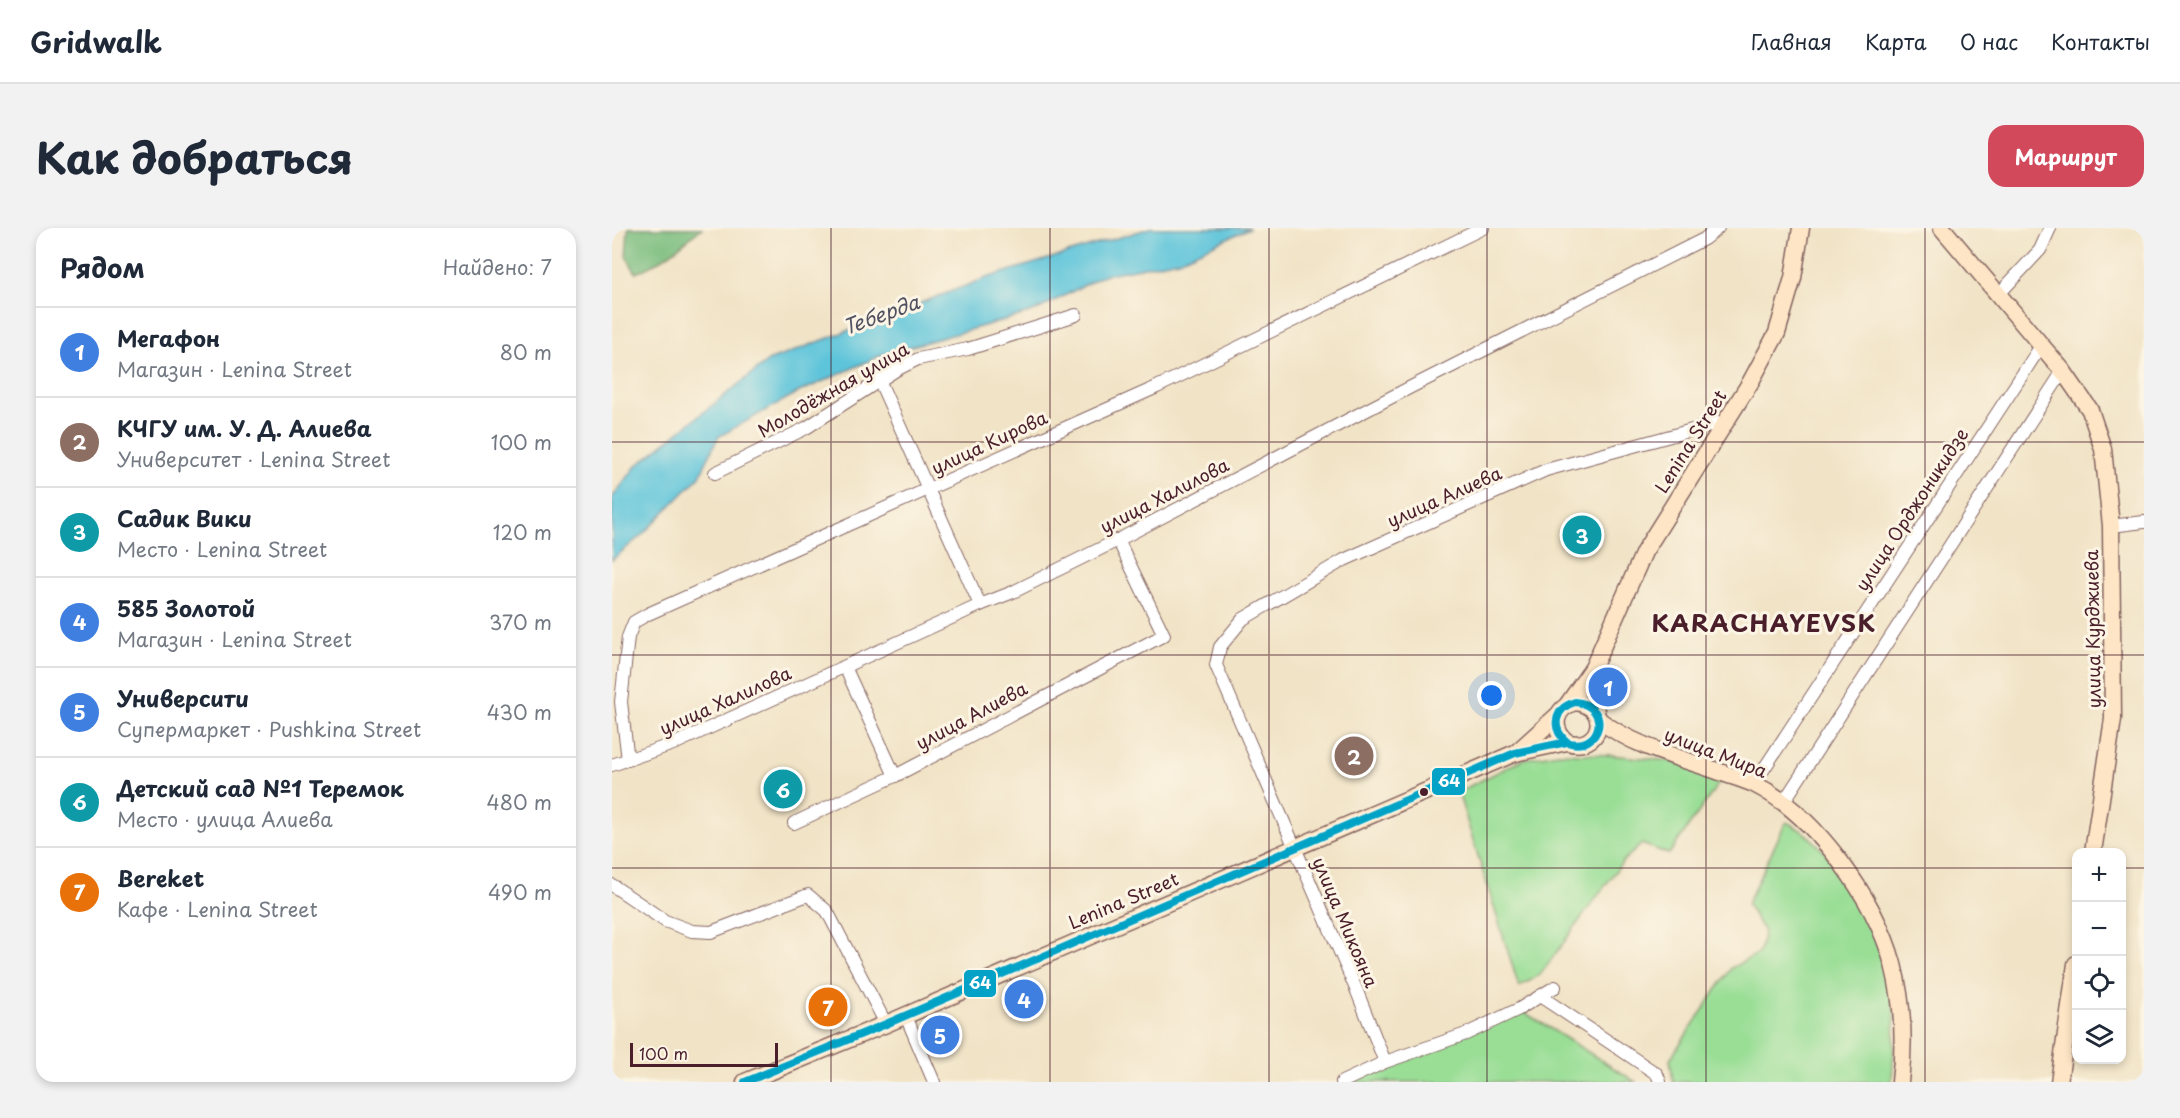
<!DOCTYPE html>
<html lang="ru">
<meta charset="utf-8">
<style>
body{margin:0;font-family:"Playpen Sans",sans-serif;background:#f2f2f3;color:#1f2937}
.controls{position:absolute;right:18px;bottom:18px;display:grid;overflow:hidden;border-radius:12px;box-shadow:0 3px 9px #0003}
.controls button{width:54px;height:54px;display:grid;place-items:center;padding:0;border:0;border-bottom:2px solid #e0e1e3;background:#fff;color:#1f2937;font:30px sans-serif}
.scale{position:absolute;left:18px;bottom:15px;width:148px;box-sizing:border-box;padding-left:6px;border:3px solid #4a1f2b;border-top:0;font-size:16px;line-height:21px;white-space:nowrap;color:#4a1f2b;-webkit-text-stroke:4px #fcf5e5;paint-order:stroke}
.you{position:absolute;left:880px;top:468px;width:21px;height:21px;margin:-15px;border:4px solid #fff;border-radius:50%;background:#1a73e8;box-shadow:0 0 0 9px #1a73e833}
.badge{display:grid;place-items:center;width:39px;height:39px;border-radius:50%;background:#d1495b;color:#fff;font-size:20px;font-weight:700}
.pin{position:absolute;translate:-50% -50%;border:3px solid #fff;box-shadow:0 2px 6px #0006}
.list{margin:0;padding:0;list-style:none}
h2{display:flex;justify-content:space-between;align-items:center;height:78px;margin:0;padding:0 24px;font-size:26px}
h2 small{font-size:20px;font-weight:400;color:#747a83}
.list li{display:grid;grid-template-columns:39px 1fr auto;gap:18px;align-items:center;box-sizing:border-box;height:90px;padding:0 24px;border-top:2px solid #e0e1e3}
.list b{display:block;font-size:22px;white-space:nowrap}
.list p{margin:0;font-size:20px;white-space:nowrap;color:#747a83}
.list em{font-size:20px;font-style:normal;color:#747a83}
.icon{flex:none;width:33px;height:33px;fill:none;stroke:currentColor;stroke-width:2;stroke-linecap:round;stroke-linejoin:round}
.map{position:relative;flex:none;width:1532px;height:854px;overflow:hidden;border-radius:18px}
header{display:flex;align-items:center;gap:36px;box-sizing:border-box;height:84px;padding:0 30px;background:#fff;border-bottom:2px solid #e0e1e3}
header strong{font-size:28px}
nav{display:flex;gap:33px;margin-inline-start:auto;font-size:21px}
.intro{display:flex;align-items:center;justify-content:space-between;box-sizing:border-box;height:144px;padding:0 36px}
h1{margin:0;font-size:42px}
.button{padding:15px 27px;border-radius:18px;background:#d1495b;color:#fff;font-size:21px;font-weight:700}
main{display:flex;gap:36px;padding:0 36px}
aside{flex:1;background:#fff;border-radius:18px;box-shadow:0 3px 9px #0003}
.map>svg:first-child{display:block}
</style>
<header>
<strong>Gridwalk</strong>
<nav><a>Главная</a><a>Карта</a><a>О нас</a><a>Контакты</a></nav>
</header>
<div class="intro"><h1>Как добраться</h1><a class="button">Маршрут</a></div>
<main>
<aside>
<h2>Рядом<small>Найдено: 7</small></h2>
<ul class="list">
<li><span class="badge" style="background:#3f7fe0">1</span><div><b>Мегафон</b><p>Магазин · Lenina Street</p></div><em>80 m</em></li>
<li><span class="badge" style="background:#8d6e63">2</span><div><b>КЧГУ им. У. Д. Алиева</b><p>Университет · Lenina Street</p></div><em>100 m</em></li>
<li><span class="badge" style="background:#0f9aa8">3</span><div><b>Садик Вики</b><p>Место · Lenina Street</p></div><em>120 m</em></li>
<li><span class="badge" style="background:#3f7fe0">4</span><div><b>585 Золотой</b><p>Магазин · Lenina Street</p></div><em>370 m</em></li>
<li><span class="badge" style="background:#3f7fe0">5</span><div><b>Университи</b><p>Супермаркет · Pushkina Street</p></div><em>430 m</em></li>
<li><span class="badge" style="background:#0f9aa8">6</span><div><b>Детский сад №1 Теремок</b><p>Место · улица Алиева</p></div><em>480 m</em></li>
<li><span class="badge" style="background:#e8710a">7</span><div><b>Bereket</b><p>Кафе · Lenina Street</p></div><em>490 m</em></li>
</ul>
</aside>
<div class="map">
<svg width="1532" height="854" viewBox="0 0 1532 854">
<rect width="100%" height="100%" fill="#fcf5e5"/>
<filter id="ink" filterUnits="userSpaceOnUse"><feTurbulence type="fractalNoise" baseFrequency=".0167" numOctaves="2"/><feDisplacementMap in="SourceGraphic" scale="12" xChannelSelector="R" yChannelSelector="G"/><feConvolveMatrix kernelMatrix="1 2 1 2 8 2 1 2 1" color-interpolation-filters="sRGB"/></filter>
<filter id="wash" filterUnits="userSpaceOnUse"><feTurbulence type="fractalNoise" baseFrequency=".008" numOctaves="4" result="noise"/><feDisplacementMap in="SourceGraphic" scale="24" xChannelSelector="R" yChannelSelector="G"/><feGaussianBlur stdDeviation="1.35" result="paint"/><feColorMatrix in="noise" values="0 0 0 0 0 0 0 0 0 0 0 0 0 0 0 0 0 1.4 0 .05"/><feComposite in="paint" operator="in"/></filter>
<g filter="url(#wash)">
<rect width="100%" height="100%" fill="#f1e3c6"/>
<g fill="#9ade96" stroke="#727e60" stroke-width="1.5">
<path d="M946,525l52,2 61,6 51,18 -53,75 -27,-10 -19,17 -83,114 -21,12 -61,-195 66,-33z"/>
<path d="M1174,594c45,19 85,95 100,140 4,15 7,35 8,51 2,22 -1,46 -2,69h-219l-3,-23 61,-91 28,-15 5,-21 -17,-28z"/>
<path d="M907,781l117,73h-294z"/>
</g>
<path fill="#7bbd7f" stroke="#626e55" stroke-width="1.5" d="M16,0h74c-22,18 -40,34 -66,45l-10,-17z"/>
<path fill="#5dc4da" stroke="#547282" stroke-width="1.5" d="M538,0h100l-71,32 -75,15 -71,37 -149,42 -87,39 -79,44 -18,39 -57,58 -31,26v-62l24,-32 132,-105 221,-84z"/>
</g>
<g filter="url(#ink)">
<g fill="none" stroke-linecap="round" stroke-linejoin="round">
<defs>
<g id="street">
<path d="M1386,67l42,-45 10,-22"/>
<path d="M268,154l100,223"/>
<path d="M103,245l91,-45 90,-58 22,-11 50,-10 108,-34"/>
<path d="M1499,298l33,-4"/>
<path d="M233,439l50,109"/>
<path d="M16,532l-7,-58 7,-65 6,-15 14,-8 509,-227 326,-159"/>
<path d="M0,537l64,-22 304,-138 33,-13 105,-52 291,-152 295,-149 14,-11"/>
<path d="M1142,556l287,-438"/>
<path d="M1171,575l280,-432"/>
<path d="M182,595l101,-47 269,-141 -46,-95"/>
<path d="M0,657l53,36 27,10 19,1 97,-37 19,16 59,113"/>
<path d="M928,768l117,78 3,8"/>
<path d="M293,786l29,68"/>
<path d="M773,834l-29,-73 -140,-324 4,-18 23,-28 101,-59 202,-90 179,-49"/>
<path d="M730,854l43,-20 81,-28 53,-25 36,-22"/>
</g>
<g id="secondary">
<path d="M1330,0l121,143 27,39 13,39 8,77 2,193 -20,133"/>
<path d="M981,440l3,44"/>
<path d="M956,476l25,-36 51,-116 106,-169 27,-50 16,-55 8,-50"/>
<path d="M987,492c36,27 79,37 121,52 11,4 23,7 34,12 62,31 121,115 139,180 10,39 12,78 7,118"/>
<path d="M904,525l42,-38"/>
<path d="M133,854l141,-58 629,-271 52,-11c34,11 46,-36 8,-40 -20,6 -25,26 -8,40"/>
<path d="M1447,854l17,-118"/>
</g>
</defs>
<use href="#street" stroke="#846461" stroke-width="14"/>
<use href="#secondary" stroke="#846461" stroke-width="19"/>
<use href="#street" stroke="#fff" stroke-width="12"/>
<use href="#secondary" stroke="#fde5c5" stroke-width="16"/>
<defs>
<path id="bus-1" d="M133,854l141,-58 629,-271 52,-11c34,11 46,-36 8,-40 -20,6 -25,26 -8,40"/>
</defs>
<use href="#bus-1" stroke="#fcf5e5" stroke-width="12"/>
<use href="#bus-1" stroke="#04a2c6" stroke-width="8"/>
</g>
</g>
<path fill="none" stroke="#4a1f2b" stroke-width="1.5" stroke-opacity="0.55" d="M219,0v854M438,0v854M657,0v854M875,0v854M1094,0v854M1313,0v854M0,214h1532M0,427h1532M0,640h1464M1510,640h22"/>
<circle fill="#4a1f2b" stroke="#fcf5e5" stroke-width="2" cx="812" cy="564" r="5"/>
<g text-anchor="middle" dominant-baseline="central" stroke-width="6" stroke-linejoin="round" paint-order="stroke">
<g font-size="18" fill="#4a1f2b" stroke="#fcf5e5">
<text transform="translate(221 161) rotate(-30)">Молодёжная улица</text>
<text transform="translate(1078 213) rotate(-58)">Lenina Street</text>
<text transform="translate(377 214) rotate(-25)">улица Кирова</text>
<text transform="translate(552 267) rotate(-27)">улица Халилова</text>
<text transform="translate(832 268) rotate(-24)">улица Алиева</text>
<text transform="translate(1299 281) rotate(-57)">улица Орджоникидзе</text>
<text transform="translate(1480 401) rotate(-91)">улица Курджиева</text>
<text transform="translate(113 472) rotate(-24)">улица Халилова</text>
<text transform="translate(359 487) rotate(-28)">улица Алиева</text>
<text transform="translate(1104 524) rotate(21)">улица Мира</text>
<text transform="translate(511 672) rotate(-23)">Lenina Street</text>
<text transform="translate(734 694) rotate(67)">улица Микояна</text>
</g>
<g font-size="20" font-style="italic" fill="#505160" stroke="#fcf5e5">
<text transform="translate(269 86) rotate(-20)">Теберда</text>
</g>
<g font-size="24" font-weight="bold" letter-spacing="1.5" fill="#4a1f2b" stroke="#fcf5e5">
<text x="1152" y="394">KARACHAYEVSK</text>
</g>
</g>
<g stroke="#fcf5e5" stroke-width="2">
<rect x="819" y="539" width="35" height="29" rx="6" fill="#04a2c6"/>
<rect x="351" y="741" width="34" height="29" rx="6" fill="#04a2c6"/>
</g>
<g font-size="16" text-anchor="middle" font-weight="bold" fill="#fff">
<text x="837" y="559">64</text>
<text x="368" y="761">64</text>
</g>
</svg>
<div class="controls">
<button>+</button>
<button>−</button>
<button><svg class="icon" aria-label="locate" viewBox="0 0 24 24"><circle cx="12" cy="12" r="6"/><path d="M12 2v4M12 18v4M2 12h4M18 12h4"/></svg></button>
<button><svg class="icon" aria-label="layers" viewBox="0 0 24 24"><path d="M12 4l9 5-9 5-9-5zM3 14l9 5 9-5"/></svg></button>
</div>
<div class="scale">100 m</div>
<div class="you"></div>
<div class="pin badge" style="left:996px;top:459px;background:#3f7fe0">1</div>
<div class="pin badge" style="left:742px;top:528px;background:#8d6e63">2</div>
<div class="pin badge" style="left:970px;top:307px;background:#0f9aa8">3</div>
<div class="pin badge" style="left:412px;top:771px;background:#3f7fe0">4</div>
<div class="pin badge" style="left:328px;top:807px;background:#3f7fe0">5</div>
<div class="pin badge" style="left:171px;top:561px;background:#0f9aa8">6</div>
<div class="pin badge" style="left:216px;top:779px;background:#e8710a">7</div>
</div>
</main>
